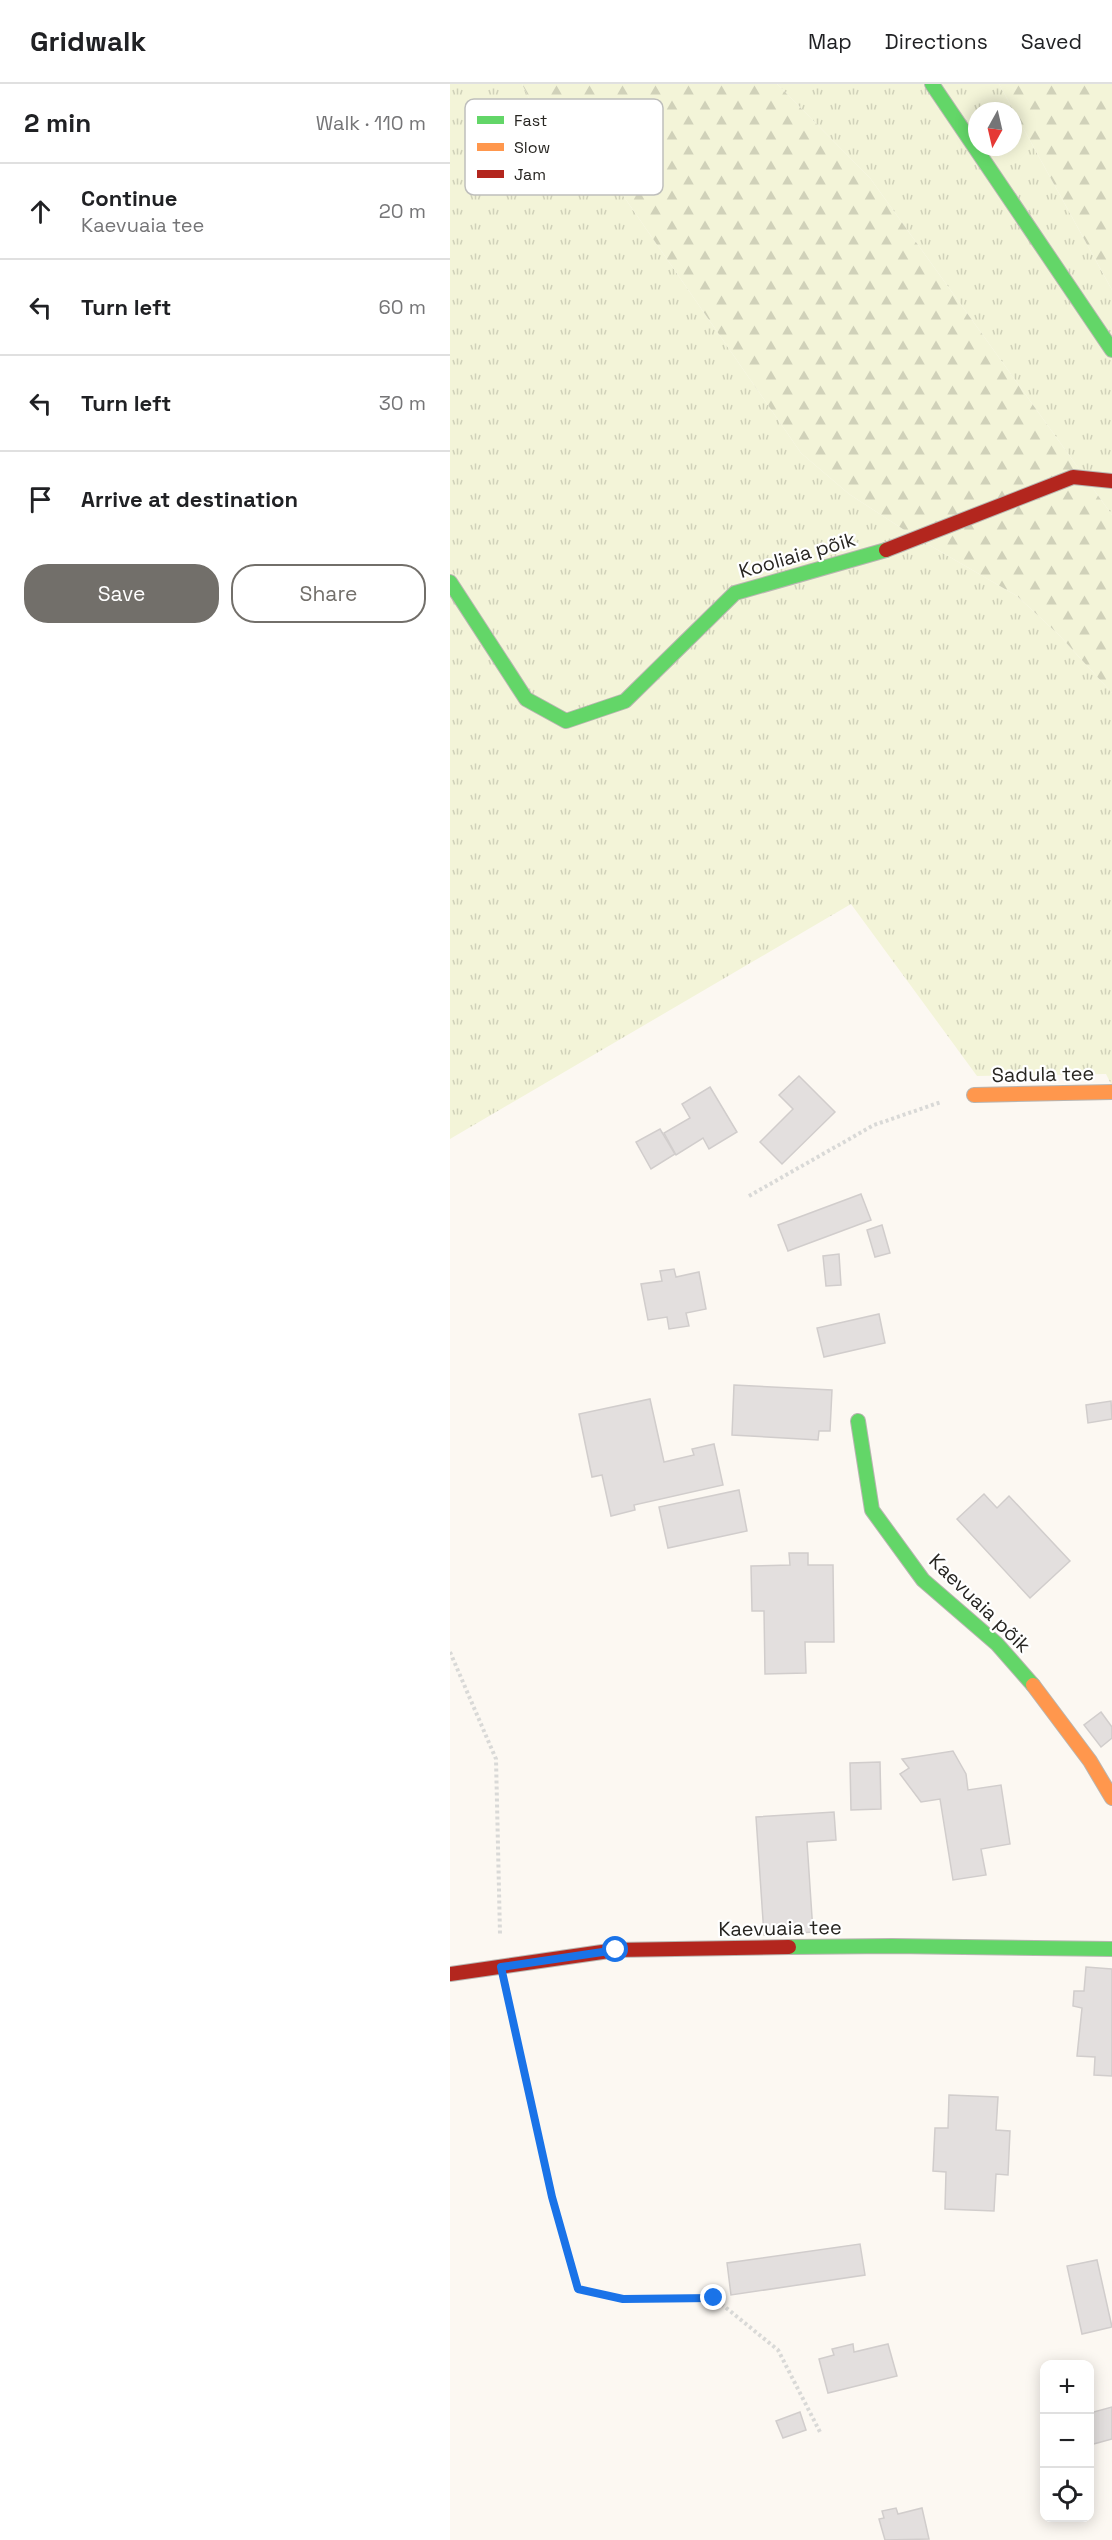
<!DOCTYPE html>
<meta charset="utf-8">
<style>
body{margin:0;font-family:"Space Grotesk",sans-serif;background:#f6f6f6;color:#202124}
.controls{position:absolute;right:18px;bottom:18px;display:grid;overflow:hidden;border-radius:12px;box-shadow:0 3px 15px #0003}
.controls button{width:54px;height:54px;display:grid;place-items:center;padding:0;border:0;border-bottom:2px solid #e0e0e0;background:#fff;color:#202124;font:30px sans-serif}
.compass{position:absolute;left:518px;top:18px;width:54px;height:54px;border-radius:50%;background:#fff;box-shadow:0 3px 15px #0003;rotate:188deg}
.stop{position:absolute;width:18px;height:18px;margin:-14px;border:4px solid #1a73e8;border-radius:50%;background:#fff}
.stop.end{background:#1a73e8;border-color:#fff;box-shadow:0 2px 6px #0008}
.list{margin:0;padding:0;list-style:none}
h2{display:flex;justify-content:space-between;align-items:center;height:78px;margin:0;padding:0 24px;font-size:26px}
h2 small{font-size:20px;font-weight:400;color:#757577}
.list li{display:grid;grid-template-columns:39px 1fr auto;gap:18px;align-items:center;box-sizing:border-box;height:96px;padding:0 24px;border-top:2px solid #e0e0e0}
.list b{display:block;font-size:22px;white-space:nowrap}
.list p{margin:0;font-size:20px;white-space:nowrap;color:#757577}
.list em{font-size:20px;font-style:normal;color:#757577}
.actions{display:flex;gap:12px;padding:18px 24px}
.actions a{flex:1;padding:14px 0;border:2px solid #726f6a;border-radius:24px;text-align:center;font-size:21px;color:#726f6a}
.actions .main{background:#726f6a;color:#fff}
.icon{flex:none;width:33px;height:33px;fill:none;stroke:currentColor;stroke-width:2;stroke-linecap:round;stroke-linejoin:round}
.map{position:relative;flex:none;width:662px;height:2456px;overflow:hidden}
header{display:flex;align-items:center;gap:36px;box-sizing:border-box;height:84px;padding:0 30px;background:#fff;border-bottom:2px solid #e0e0e0}
header strong{font-size:28px}
nav{display:flex;gap:33px;margin-inline-start:auto;font-size:21px}
main{display:flex}
aside{flex:1;background:#fff}
.map>svg:first-child{display:block}
</style>
<header>
<strong>Gridwalk</strong>
<nav><a>Map</a><a>Directions</a><a>Saved</a></nav>
</header>
<main>
<aside>
<h2>2 min<small>Walk · 110 m</small></h2>
<ul class="list">
<li><svg class="icon" aria-label="ahead" viewBox="0 0 24 24"><path d="M12 20V5M6 11l6-6 6 6"/></svg><div><b>Continue</b><p>Kaevuaia tee</p></div><em>20 m</em></li>
<li><svg class="icon" aria-label="left" viewBox="0 0 24 24"><path d="M17 20v-9H6M10 6l-5 5 5 5"/></svg><div><b>Turn left</b></div><em>60 m</em></li>
<li><svg class="icon" aria-label="left" viewBox="0 0 24 24"><path d="M17 20v-9H6M10 6l-5 5 5 5"/></svg><div><b>Turn left</b></div><em>30 m</em></li>
<li><svg class="icon" aria-label="arrive" viewBox="0 0 24 24"><path d="M6 21V4h12l-3 4 3 4H6"/></svg><div><b>Arrive at destination</b></div></li>
</ul>
<div class="actions"><a class="main">Save</a><a>Share</a></div>
</aside>
<div class="map">
<svg width="662" height="2456" viewBox="0 0 662 2456">
<defs>
<pattern id="grass-tufts" width="24" height="20" patternUnits="userSpaceOnUse" patternTransform="scale(1.5)"><rect width="24" height="20" fill="#f3f4d8"/><path d="M3 7l-1-3M5 7V3M7 7l1-3M15 17l-1-3M17 17v-4M19 17l1-3" fill="none" stroke="#d0d1b9"/></pattern>
<pattern id="forest-firs" width="22" height="20" patternUnits="userSpaceOnUse" patternTransform="scale(1.5)"><rect width="22" height="20" fill="#f3f4d8"/><path d="M5 1l3.5 6h-7zM16 11l3.5 6h-7z" fill="#d0d1b9"/></pattern>
</defs>
<rect width="100%" height="100%" fill="#fcf8f2"/>
<g fill="url(#grass-tufts)" fill-rule="evenodd">
<path d="M0,0h72l26,53 74,57 179,259 48,41 63,41 105,61 42,39 53,58v393l-6,-12 -129,2 -126,-172 -401,235z"/>
<path d="M327,0h222l113,206v225l-242,-337zM527,27h36v36h-36z"/>
</g>
<g fill="url(#forest-firs)">
<path d="M72,0h255l93,94 242,337v178l-53,-58 -42,-39 -105,-61 -63,-41 -48,-41 -179,-259 -74,-57z"/>
<path d="M549,0h113v206z"/>
</g>
<g fill="#e3dfde" stroke="#d1cdcc" stroke-width="1.5">
<path d="M349,992l36,36 -53,52 -22,-22 33,-33 -14,-14z"/>
<path d="M260,1003l27,45 -28,17 -6,-11 -27,17 -12,-22 26,-15 -8,-14z"/>
<path d="M210,1045l15,25 -24,15 -15,-27z"/>
<path d="M411,1110l10,26 -83,31 -10,-26z"/>
<path d="M432,1141l8,28 -15,4 -8,-27z"/>
<path d="M389,1170l2,31 -15,1 -3,-30z"/>
<path d="M224,1185l2,8 23,-5 7,37 -20,4 3,13 -20,3 -2,-12 -19,3 -7,-36 21,-3 -2,-10z"/>
<path d="M429,1230l6,29 -61,14 -7,-29z"/>
<path d="M284,1301l98,5 -2,41h-11l-1,9 -86,-5z"/>
<path d="M200,1315l14,63 30,-7 -2,-6 22,-5 9,41 -89,20 1,5 -24,6 -9,-41 -10,2 -13,-63z"/>
<path d="M661,1317l1,18 -24,4 -2,-18z"/>
<path d="M289,1406l8,41 -79,17 -9,-41z"/>
<path d="M534,1410l13,14 12,-12 61,65 -40,37 -73,-79z"/>
<path d="M339,1469h19v12h25l1,77h-29l1,31 -41,1 -1,-63h-12l-1,-45 39,-1z"/>
<path d="M651,1628l11,15v11l-11,9 -17,-22z"/>
<path d="M503,1667l13,23 2,16 33,-5 9,59 -29,5 5,26 -33,5 -13,-81 -19,3 -21,-28 9,-6 -7,-9z"/>
<path d="M430,1678l1,47 -30,1 -1,-47z"/>
<path d="M384,1728l2,28 -29,2 6,90 -49,3 -8,-118z"/>
<path d="M636,1883l26,2v107l-18,-1 1,-18 -18,-1 5,-48 -9,-2 1,-15h10z"/>
<path d="M499,2011l49,2 -2,33 14,1 -2,44 -12,-1 -2,37 -49,-2 1,-37 -13,-1 2,-43h13z"/>
<path d="M410,2160l5,31 -134,20 -4,-32z"/>
<path d="M647,2176l15,67 -30,7 -15,-68z"/>
<path d="M403,2260l1,8 34,-8 9,32 -69,17 -9,-34 15,-4 -2,-6z"/>
<path d="M662,2323v32l-22,6v-32z"/>
<path d="M350,2328l6,18 -23,8 -7,-17z"/>
<path d="M446,2424l2,6 24,-6 7,31 -44,1 -6,-21 5,-1 -2,-7z"/>
</g>
<g fill="none" stroke-linecap="round" stroke-linejoin="round">
<defs>
<g id="fast">
<path d="M482,0l180,266"/>
<path d="M0,498l76,117 40,22 59,-20 110,-108 151,-43"/>
<path d="M408,1337l14,89 51,70 74,64 36,41"/>
<path d="M339,1863l103,-1 220,3"/>
</g>
<g id="slow">
<path d="M524,1011l138,-3"/>
<path d="M583,1601l57,76 22,37"/>
</g>
<g id="jam">
<path d="M436,466l187,-73 39,4"/>
<path d="M0,1890l166,-24 173,-3"/>
</g>
</defs>
<use href="#fast" stroke="#b8b5b1" stroke-width="16"/>
<use href="#slow" stroke="#b8b5b1" stroke-width="16"/>
<use href="#jam" stroke="#b8b5b1" stroke-width="16"/>
<g stroke="#d9d9d7" stroke-width="4" stroke-dasharray="3 3" stroke-linecap="butt">
<path d="M299,1112l125,-71 67,-23"/>
<path d="M0,1568l46,107 4,175"/>
<path d="M58,1916l44,197 26,92 45,10 91,-1 64,52 43,84"/>
</g>
<use href="#fast" stroke="#63d668" stroke-width="14"/>
<use href="#slow" stroke="#ff974d" stroke-width="14"/>
<use href="#jam" stroke="#b3261e" stroke-width="14"/>
</g>
<g fill="none" stroke-linecap="round" stroke-linejoin="round">
<path stroke="#1a73e8" stroke-width="8" d="M166,1866l-115,17 51,230 26,92 45,10 91,-1"/>
</g>
<g text-anchor="middle" dominant-baseline="central" stroke-width="4.5" stroke-linejoin="round" paint-order="stroke">
<g font-size="20" fill="#272521" stroke="#fff">
<text transform="translate(347 471) rotate(-16)">Kooliaia põik</text>
<text transform="translate(593 990) rotate(-1)">Sadula tee</text>
<text transform="translate(530 1519) rotate(44)">Kaevuaia põik</text>
<text transform="translate(330 1844) rotate(-1)">Kaevuaia tee</text>
</g>
</g>
<rect x="15" y="15" width="198" height="96" rx="9" fill="#fff" stroke="#bebebc" stroke-width="1.5"/>
<rect x="27" y="32" width="27" height="8" fill="#63d668"/>
<rect x="27" y="59" width="27" height="8" fill="#ff974d"/>
<rect x="27" y="86" width="27" height="8" fill="#b3261e"/>
<g font-size="16" fill="#272521">
<text x="64" y="42">Fast</text>
<text x="64" y="69">Slow</text>
<text x="64" y="96">Jam</text>
</g>
</svg>
<div class="controls">
<button>+</button>
<button>−</button>
<button><svg class="icon" aria-label="locate" viewBox="0 0 24 24"><circle cx="12" cy="12" r="6"/><path d="M12 2v4M12 18v4M2 12h4M18 12h4"/></svg></button>
</div>
<svg class="compass" viewBox="-18 -18 36 36"><path d="M0-13l5 13h-10z" fill="#e53935"/><path d="M0 13l5-13h-10z" fill="#757577"/></svg>
<div class="stop" style="left:166px;top:1866px"></div>
<div class="stop end" style="left:264px;top:2214px"></div>
</div>
</main>
